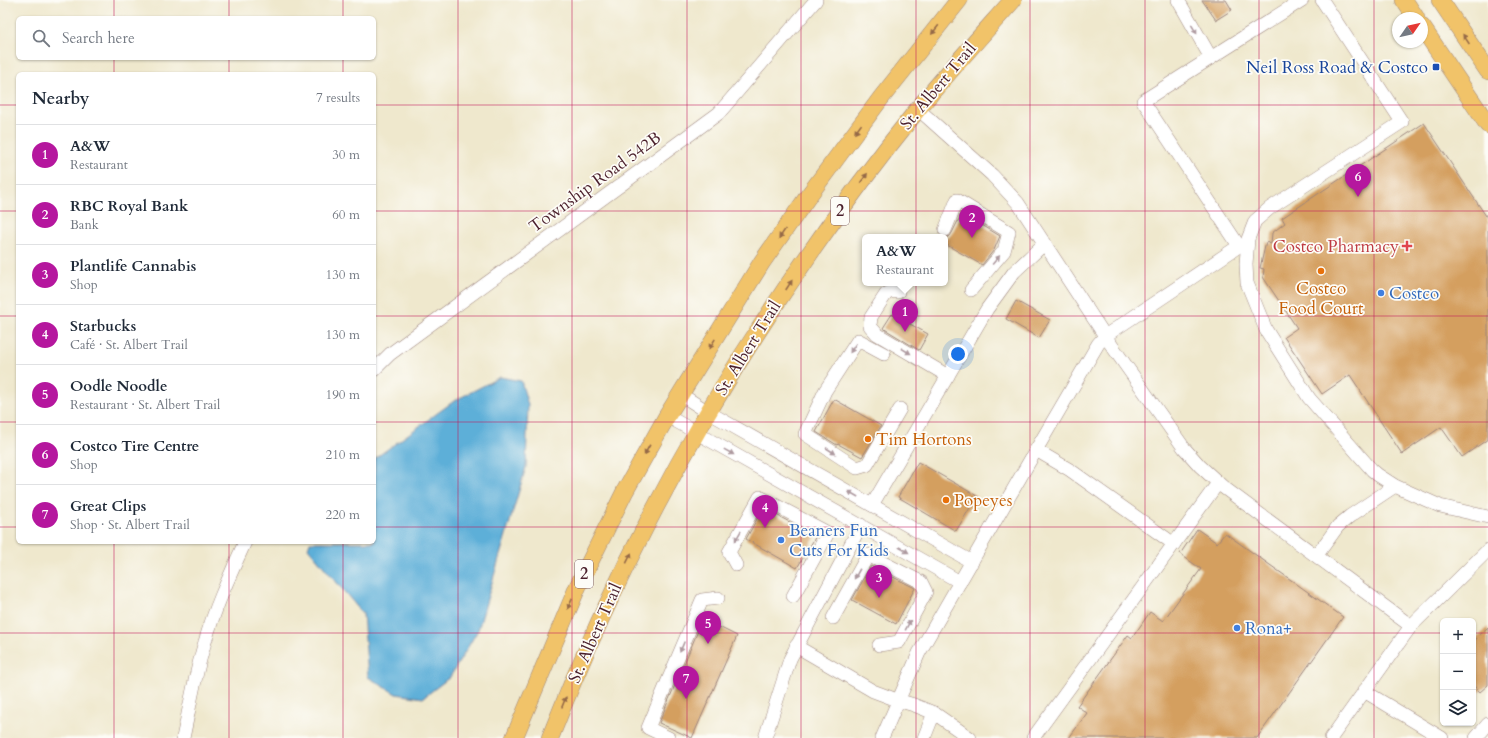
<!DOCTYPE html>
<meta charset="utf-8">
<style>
body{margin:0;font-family:Cardo,serif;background:#f6f6f7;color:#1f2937}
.controls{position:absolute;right:12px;bottom:12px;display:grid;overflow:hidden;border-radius:6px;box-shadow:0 1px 3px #0004}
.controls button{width:36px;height:36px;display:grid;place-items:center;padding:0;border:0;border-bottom:1px solid #e0e1e3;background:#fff;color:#1f2937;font:20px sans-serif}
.compass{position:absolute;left:1392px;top:12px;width:36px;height:36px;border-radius:50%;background:#fff;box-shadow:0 1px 3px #0004;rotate:56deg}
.you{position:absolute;left:958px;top:354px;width:14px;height:14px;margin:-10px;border:3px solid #fff;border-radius:50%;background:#1a73e8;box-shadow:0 0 0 6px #1a73e833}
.badge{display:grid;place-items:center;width:26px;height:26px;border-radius:50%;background:#b5179e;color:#fff;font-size:13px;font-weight:700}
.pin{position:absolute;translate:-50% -33px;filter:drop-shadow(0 1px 2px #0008)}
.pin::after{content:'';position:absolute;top:21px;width:14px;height:12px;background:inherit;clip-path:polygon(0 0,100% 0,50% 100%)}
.popup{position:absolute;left:862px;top:234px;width:86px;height:52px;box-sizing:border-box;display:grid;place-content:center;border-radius:6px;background:#fff;filter:drop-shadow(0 1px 3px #0005);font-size:13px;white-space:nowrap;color:#747a83}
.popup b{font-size:15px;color:#1f2937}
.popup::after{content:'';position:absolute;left:50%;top:100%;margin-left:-8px;border:8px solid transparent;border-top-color:#fff}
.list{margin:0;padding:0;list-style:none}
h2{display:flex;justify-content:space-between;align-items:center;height:52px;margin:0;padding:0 16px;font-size:17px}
h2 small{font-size:13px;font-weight:400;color:#747a83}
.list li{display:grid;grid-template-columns:26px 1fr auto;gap:12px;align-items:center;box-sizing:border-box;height:60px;padding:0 16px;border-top:1px solid #e0e1e3}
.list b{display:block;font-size:15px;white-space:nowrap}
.list p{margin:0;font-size:13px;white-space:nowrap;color:#747a83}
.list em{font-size:13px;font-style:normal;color:#747a83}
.icon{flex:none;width:22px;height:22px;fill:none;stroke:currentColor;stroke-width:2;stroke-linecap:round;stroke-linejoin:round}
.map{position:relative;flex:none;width:1488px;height:738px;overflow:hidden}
.search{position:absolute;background:#fff;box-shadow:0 1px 3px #0004;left:16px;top:16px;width:360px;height:44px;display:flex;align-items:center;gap:10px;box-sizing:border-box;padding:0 14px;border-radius:6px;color:#747a83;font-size:15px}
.panel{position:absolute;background:#fff;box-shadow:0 1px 3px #0004;left:16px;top:72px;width:360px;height:472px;border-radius:6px}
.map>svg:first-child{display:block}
</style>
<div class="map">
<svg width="1488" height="738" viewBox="0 0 1488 738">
<rect width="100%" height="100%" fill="#fdfcf7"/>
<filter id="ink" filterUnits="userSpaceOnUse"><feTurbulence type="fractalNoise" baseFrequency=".025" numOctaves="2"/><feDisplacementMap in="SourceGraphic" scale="8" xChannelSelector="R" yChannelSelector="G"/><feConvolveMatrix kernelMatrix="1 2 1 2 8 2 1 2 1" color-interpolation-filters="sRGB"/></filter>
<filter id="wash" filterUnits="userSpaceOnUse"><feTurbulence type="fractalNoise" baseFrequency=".012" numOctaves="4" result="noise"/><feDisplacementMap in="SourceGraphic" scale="16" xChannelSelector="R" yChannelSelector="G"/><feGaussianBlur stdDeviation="0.9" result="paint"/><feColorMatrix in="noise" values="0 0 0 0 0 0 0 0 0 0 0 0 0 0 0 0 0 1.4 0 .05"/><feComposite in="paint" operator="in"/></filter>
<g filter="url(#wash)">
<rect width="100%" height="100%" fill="#efe8cd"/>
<path fill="#5dafd8" stroke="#546782" d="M500,377l21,4 7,24 -2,62 -48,163 -28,47 -27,21 -27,-4 -28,-17 -5,-63 -55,-66 2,-6h64v-83l80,-58z"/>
<g id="blocks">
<g fill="#d49f5f">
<path d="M1202,0h24l6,10 -16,10z"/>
<path d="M1424,123l64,96v220l-26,18 -21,-30 -39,27 -52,-79 -28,19 -38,-57 13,-9 -34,-51 1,-8 -4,-1 6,-26 5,2 1,-11 13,-10 -3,-5z"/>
<path d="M962,213l38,23 -6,14 -12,15 -37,-21v-6l5,-2 2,-3z"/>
<path d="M1016,301l34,19 -11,18 -33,-19z"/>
<path d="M892,314l36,20 -9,16 -36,-22z"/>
<path d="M834,399l47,27 -19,31 -24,-13 -1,1 -21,-13z"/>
<path d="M918,462l59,34 -21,35 -58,-34z"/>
<path d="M763,508l53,28 -19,32 -51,-29z"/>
<path d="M1197,529l20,14 8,-10 118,84 -86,121h-188l18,-25 -10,-7 51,-71 4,3 18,-26 13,9 38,-52 -21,-15z"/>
<path d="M871,566l44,22 -19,36 -44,-24z"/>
<path d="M703,619l34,17 -45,102 -33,-15z"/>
<path d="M1488,627v58l-8,7 -7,-7v-43z"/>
</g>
</g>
</g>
<g filter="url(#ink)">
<use href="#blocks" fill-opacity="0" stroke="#9c847c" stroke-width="1"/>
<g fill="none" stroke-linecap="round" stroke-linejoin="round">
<defs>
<g id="minor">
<path d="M1178,0l33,58"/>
<path d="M1322,0l80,122 -132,86 -15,13 -7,18 -2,25 1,19 19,47 43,68 63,72 6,5 17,11 45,20 48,11"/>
<path d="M918,109l74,66 26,28 87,133 79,112 16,18 23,21 188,139"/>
<path d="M945,230l12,-30 52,32 -5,19 -33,39"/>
<path d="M1239,246l-96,-145 159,-101"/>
<path d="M898,292l-6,-1 -6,3 -15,23 -1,9 7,8 71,42"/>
<path d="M884,354l-26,-14 -33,51 -20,43 52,34 10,-3 33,-56"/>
<path d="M374,370l16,-16 329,-241 97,-113"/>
<path d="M680,394l28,18 264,150"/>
<path d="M667,416l293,166"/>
<path d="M1036,450l34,20 104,74"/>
<path d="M872,505l115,-196 27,-37 31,-29"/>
<path d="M1317,555l21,-29 12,-10 45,-30"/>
<path d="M736,565l-7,-13 31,-55 68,36 -35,63"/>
<path d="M833,618l35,-63 53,27 5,10 -27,50 -20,3"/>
<path d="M796,646l77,45 24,9 17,5 20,8 36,25"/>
<path d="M1364,691l78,47"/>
<path d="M183,738c7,-32 12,-64 22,-96 10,-35 25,-67 40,-100"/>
<path d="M669,738l-21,-10 54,-128 16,-2"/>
<path d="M765,738l25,-79 71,-134"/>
<path d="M882,738l37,-85 117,-203 62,-106 7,-8 134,-90 8,-1"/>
<path d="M924,738l10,-25"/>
<path d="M1033,738l185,-255"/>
<path d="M1331,738l80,-112 77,-76"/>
<path d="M1476,738l12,-14"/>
</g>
<g id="major">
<path d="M1404,0l12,18"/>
<path d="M1440,0l48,71"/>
<path d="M1422,27l66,98"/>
<path d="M514,738l64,-152 47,-95 42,-75 95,-154 47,-67 72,-97 78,-98"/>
<path d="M550,738c89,-227 214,-438 368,-629 30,-37 63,-73 95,-109"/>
</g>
</defs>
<use href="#minor" stroke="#9c847c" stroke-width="14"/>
<use href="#major" stroke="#9c847c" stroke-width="18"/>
<use href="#minor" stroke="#fff" stroke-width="13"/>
<use href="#major" stroke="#f1c369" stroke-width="17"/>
</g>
<defs><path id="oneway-solid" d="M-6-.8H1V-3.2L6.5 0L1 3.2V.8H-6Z"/></defs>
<g fill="#ae9aa0">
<use href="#oneway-solid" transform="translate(1194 29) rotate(59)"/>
<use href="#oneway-solid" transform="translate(996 260) rotate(-50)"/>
<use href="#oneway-solid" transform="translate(853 348) rotate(123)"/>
<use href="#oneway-solid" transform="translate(906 351) rotate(31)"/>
<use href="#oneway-solid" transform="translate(831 451) rotate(33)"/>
<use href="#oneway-solid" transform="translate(729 452) rotate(29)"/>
<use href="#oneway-solid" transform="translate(853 494) rotate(-150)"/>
<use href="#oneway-solid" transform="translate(738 536) rotate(120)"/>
<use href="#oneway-solid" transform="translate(904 550) rotate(30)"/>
<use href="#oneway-solid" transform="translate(857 574) rotate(119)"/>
<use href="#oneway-solid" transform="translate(908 625) rotate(-62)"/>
<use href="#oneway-solid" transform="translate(682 647) rotate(113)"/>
</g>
<g fill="#956947">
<use href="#oneway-solid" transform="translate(935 30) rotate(129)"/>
<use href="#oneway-solid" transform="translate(1466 39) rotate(-124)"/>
<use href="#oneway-solid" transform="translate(858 129) rotate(126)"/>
<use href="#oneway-solid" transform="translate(864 178) rotate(-53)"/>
<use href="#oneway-solid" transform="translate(782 234) rotate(124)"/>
<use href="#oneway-solid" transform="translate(789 285) rotate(-57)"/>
<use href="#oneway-solid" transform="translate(712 344) rotate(122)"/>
<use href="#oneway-solid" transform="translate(647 450) rotate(119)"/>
<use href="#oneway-solid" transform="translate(629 558) rotate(-64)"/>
<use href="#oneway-solid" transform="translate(570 604) rotate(113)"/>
<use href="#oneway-solid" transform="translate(564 702) rotate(-68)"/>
</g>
</g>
<path fill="none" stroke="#c2185b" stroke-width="1" stroke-opacity="0.55" d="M114,0v18M229,0v18M343,0v18M458,0v738M572,0v738M687,0v738M801,0v738M916,0v738M1030,0v738M1145,0v738M1259,0v738M1374,0v738M114,58v16M229,58v16M343,58v16M0,105h18M374,105h1114M0,211h18M374,211h1114M0,316h18M374,316h1114M0,422h18M374,422h1114M0,527h18M374,527h1114M114,542v196M229,542v196M343,542v196M0,633h1443M1473,633h15"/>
<rect fill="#1a4fb4" stroke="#fdfcf7" stroke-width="1.5" x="1432" y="63" width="8" height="8" rx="2"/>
<path fill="#e0444e" stroke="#fdfcf7" stroke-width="1.5" d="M1405 240h4v4h4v4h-4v4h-4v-4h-4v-4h4z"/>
<g fill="#e8710a" stroke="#fdfcf7" stroke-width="1.5">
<circle cx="1321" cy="271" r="4"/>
<circle cx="868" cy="439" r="4"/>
<circle cx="946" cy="500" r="4"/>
</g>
<g fill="#3f7fe0" stroke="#fdfcf7" stroke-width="1.5">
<circle cx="1381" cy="293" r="4"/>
<circle cx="781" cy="540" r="4"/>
<circle cx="1237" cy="628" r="4"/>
</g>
<g text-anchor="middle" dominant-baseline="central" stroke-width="3.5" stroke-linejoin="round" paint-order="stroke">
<g fill="#fdfcf7" stroke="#806168" stroke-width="1">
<rect x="831" y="197" width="18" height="28" rx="3"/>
<rect x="575" y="560" width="18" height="28" rx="3"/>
</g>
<g font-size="16" font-weight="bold" fill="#4a1f2b">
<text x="840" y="211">2</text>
<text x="584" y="574">2</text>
</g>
<g font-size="17" fill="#164399" stroke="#fdfcf7" text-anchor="end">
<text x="1428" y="67">Neil Ross Road &amp; Costco</text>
</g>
<g font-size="17" fill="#4a1f2b" stroke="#fdfcf7">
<text transform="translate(938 86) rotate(-50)">St. Albert Trail</text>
<text transform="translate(595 182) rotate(-36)">Township Road 542B</text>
<text transform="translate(748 348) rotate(-58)">St. Albert Trail</text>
<text transform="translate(595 633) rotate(-66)">St. Albert Trail</text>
</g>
<g font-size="17" fill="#be3a42" stroke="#fdfcf7" text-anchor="end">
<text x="1399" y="246">Costco Pharmacy</text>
</g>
<g font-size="17" fill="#c56008" stroke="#fdfcf7" text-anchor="start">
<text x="1321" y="288" text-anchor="middle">Costco<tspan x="1321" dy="20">Food Court</tspan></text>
<text x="876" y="439">Tim Hortons</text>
<text x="954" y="500">Popeyes</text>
</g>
<g font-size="17" fill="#366cbe" stroke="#fdfcf7" text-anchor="start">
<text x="1389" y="293">Costco</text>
<text x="789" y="530">Beaners Fun<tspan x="789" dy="20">Cuts For Kids</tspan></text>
<text x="1245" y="628">Rona+</text>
</g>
</g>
</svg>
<div class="controls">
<button>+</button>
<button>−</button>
<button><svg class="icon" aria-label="layers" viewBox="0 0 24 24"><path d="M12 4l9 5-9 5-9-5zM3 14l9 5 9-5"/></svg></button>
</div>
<svg class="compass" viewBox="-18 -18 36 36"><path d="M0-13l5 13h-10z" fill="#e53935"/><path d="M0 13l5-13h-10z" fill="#747a83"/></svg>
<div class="you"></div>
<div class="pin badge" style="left:905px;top:332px">1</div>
<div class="popup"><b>A&amp;W</b>Restaurant</div>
<div class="pin badge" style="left:972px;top:238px">2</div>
<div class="pin badge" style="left:879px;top:598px">3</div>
<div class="pin badge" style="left:765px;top:528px">4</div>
<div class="pin badge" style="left:708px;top:644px">5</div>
<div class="pin badge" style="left:1358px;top:197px">6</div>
<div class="pin badge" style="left:686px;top:699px">7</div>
<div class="search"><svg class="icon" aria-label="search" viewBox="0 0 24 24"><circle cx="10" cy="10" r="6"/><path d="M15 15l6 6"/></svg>Search here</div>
<section class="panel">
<h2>Nearby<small>7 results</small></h2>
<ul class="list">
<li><span class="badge">1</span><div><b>A&amp;W</b><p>Restaurant</p></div><em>30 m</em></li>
<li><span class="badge">2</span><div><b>RBC Royal Bank</b><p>Bank</p></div><em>60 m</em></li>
<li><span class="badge">3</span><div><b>Plantlife Cannabis</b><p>Shop</p></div><em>130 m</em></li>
<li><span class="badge">4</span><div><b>Starbucks</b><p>Café · St. Albert Trail</p></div><em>130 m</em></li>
<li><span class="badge">5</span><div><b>Oodle Noodle</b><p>Restaurant · St. Albert Trail</p></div><em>190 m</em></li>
<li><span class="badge">6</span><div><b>Costco Tire Centre</b><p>Shop</p></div><em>210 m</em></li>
<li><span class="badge">7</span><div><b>Great Clips</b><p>Shop · St. Albert Trail</p></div><em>220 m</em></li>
</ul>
</section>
</div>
